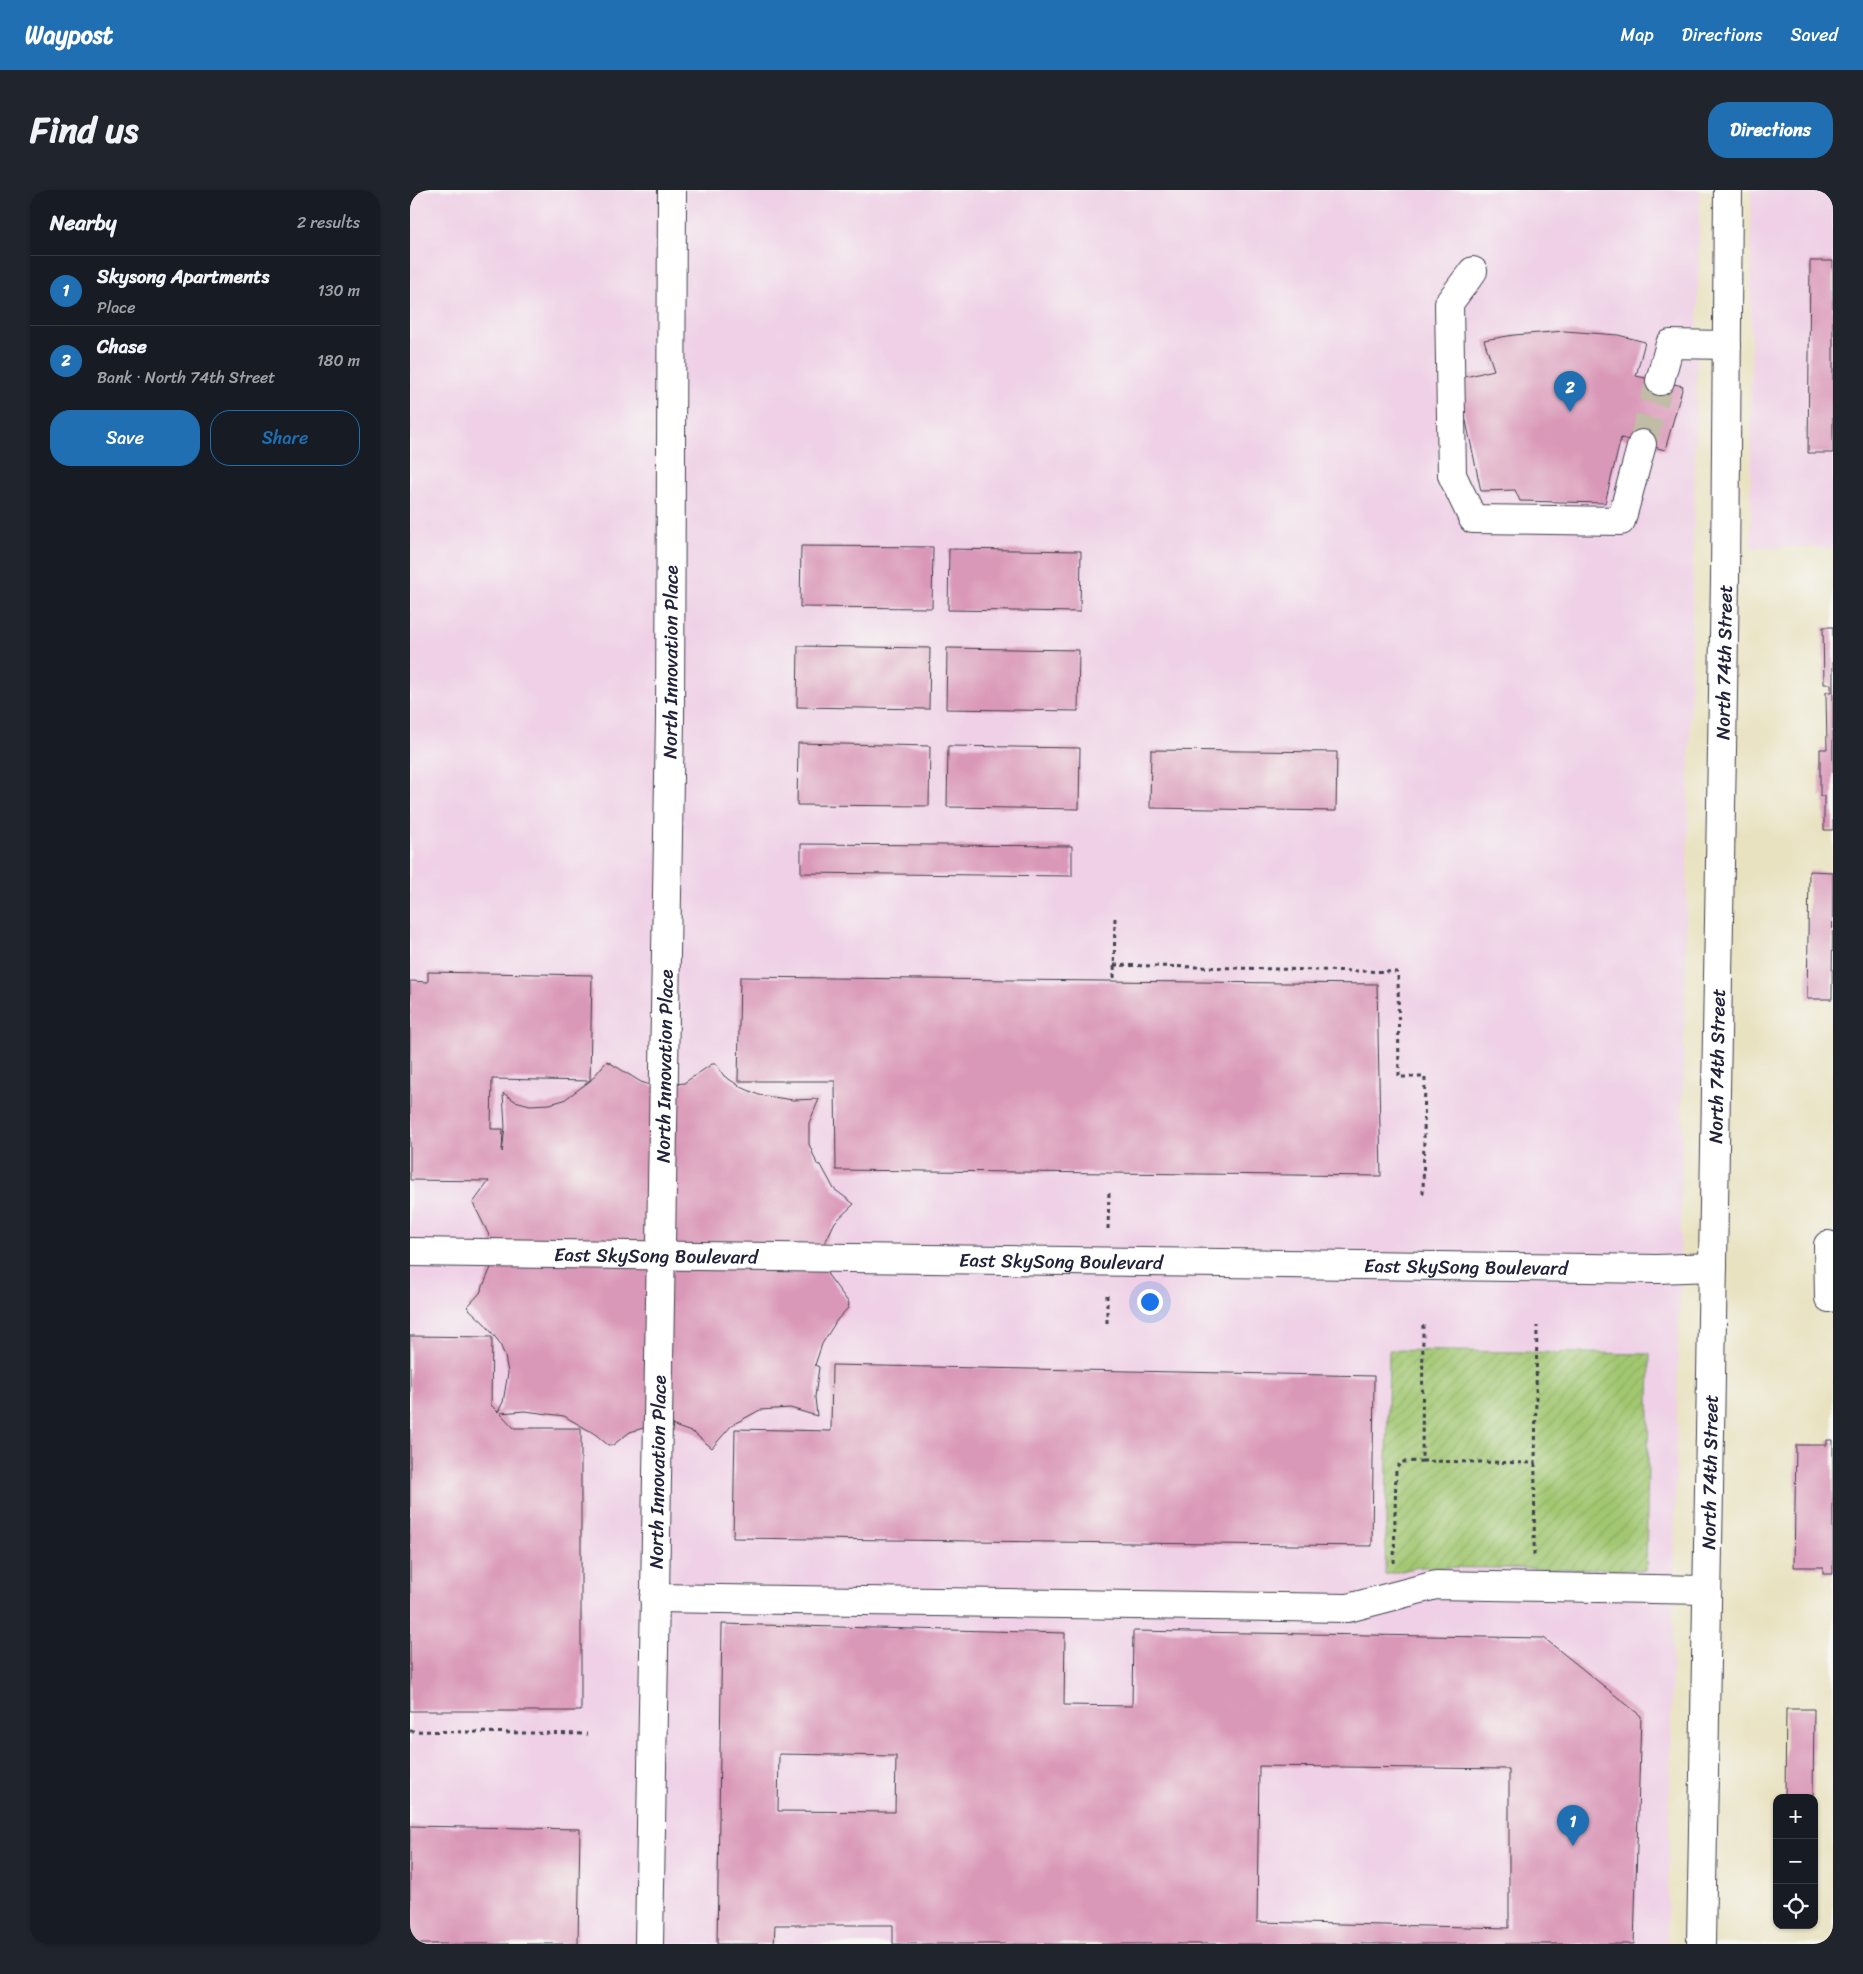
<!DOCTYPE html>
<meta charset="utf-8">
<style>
body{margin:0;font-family:Sriracha,sans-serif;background:#20242c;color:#f1f3f6}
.controls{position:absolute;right:15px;bottom:15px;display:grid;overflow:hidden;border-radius:10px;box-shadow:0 1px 4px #0004}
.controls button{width:45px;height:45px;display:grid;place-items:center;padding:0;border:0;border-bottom:1px solid #363941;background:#171b24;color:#f1f3f6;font:25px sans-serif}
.you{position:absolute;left:739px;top:1111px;width:18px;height:18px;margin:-12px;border:4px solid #fff;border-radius:50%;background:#1a73e8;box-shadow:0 0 0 8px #1a73e833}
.badge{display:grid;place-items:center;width:32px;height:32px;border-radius:50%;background:#1f6fb2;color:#fff;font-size:16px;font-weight:700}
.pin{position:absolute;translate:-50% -41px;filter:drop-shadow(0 1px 2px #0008)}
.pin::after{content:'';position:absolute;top:26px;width:18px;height:15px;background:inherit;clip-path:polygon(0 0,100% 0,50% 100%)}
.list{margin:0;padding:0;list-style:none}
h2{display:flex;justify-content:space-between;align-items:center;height:65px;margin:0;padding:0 20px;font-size:21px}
h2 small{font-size:16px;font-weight:400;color:#9ea1a6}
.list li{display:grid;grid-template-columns:32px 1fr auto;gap:15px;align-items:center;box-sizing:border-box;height:70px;padding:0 20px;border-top:1px solid #363941}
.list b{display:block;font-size:19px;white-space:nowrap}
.list p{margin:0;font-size:16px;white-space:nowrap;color:#9ea1a6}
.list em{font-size:16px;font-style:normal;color:#9ea1a6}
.actions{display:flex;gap:10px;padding:15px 20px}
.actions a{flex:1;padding:11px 0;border:1px solid #1f6fb2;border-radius:20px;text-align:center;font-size:18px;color:#1f6fb2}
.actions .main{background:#1f6fb2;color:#fff}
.icon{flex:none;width:28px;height:28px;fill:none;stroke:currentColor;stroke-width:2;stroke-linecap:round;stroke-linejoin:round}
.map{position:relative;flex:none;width:1423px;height:1754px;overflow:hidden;border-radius:20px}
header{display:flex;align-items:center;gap:30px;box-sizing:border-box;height:70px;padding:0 25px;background:#1f6fb2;color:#fff}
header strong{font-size:24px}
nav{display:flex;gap:28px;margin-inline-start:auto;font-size:18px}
.intro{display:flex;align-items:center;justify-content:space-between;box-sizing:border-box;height:120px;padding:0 30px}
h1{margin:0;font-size:35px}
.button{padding:12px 22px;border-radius:20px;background:#1f6fb2;color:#fff;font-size:18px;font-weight:700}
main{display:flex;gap:30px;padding:0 30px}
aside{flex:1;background:#171b24;border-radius:20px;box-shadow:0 1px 4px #0004}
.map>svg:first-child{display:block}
</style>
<header>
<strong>Waypost</strong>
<nav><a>Map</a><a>Directions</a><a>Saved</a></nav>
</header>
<div class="intro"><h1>Find us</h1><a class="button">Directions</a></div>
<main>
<aside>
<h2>Nearby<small>2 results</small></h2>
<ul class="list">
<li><span class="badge">1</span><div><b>Skysong Apartments</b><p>Place</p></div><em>130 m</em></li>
<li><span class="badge">2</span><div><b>Chase</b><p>Bank · North 74th Street</p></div><em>180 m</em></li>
</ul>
<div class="actions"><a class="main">Save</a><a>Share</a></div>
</aside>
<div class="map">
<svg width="1423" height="1754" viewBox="0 0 1423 1754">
<defs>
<pattern id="garden-furrows" width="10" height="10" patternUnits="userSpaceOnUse" patternTransform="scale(1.25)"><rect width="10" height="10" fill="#a2c771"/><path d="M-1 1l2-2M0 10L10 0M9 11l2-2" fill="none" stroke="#8bab63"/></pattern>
</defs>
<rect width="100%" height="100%" fill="#f6f6f2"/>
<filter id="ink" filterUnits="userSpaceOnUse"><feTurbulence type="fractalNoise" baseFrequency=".02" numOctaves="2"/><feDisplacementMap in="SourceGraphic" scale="10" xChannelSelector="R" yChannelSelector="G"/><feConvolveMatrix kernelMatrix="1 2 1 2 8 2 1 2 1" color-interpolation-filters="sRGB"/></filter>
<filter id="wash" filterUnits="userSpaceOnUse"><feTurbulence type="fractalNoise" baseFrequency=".0096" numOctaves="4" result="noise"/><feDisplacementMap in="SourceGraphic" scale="20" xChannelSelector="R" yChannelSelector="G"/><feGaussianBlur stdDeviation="1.12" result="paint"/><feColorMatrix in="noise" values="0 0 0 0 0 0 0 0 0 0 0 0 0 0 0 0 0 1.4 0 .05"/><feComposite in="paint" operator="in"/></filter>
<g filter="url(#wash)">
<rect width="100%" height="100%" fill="#e9e2c1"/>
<g fill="#efd0e6">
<path d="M0,0h1290l-33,1754h-1257z"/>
<path d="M1341,0h82v358l-82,-1z"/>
</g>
<path fill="url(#garden-furrows)" stroke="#627456" d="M979,1160l261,4 -4,216 -228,-3 -33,8z"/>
<g id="blocks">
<g fill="#da98b8" fill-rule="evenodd">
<path d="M1400,71h23v192h-25z"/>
<path d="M1155,141l53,4 27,7 -9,34 47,10 -18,64 -44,-12 -16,65 -85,-2 -5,-11 -34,1 -24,-112 37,-9 -10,-30 30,-5z"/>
<path d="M391,356l132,1 -1,61 -132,-1z"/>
<path d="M539,359l132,2 -1,61 -132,-2z"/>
<path d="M1413,437h10v203h-9v-34h-4v-47h7l-1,-57h5v-8h-7z"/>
<path d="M388,456l132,2 -1,61 -132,-2z"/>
<path d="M537,458l132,2 -1,61 -132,-2z"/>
<path d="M388,553l132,3 -1,60 -132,-1z"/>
<path d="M538,556l132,2 -1,61 -132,-2z"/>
<path d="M741,560l186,2 -1,59 -186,-3z"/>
<path d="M391,654l271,2v30l-271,-3z"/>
<path d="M1399,681l24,1 -1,127h-25z"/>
<path d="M18,782l164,3 -2,106 17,-20 34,21 15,5 28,-4 28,-19h4l8,12 17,11 18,8 34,5 26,-1 -10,24v21l8,20 4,1 13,24 20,15 -19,18 -10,21 -2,10 5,22 21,28 -1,5 -11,12 -15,24 -7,21 4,2 -4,30 2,19 -27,-8 -30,2 -28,15 -20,23 -18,-15 -31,-11 -33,10 -17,13h-5l-13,-11 -31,-18 -39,-5 -25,2 14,15h67v283h-171v-375l82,1 -1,68 7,7 5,-10 5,-29 -3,-17 -6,-14 -14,-18 -18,-17 13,-14 13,-30 1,-10 -6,-20 -15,-30 16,-22 -79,-1v-199l18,1zM82,889l98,2 -26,19 -14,4 -20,1 -15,-4 -12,-8 2,34 -3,25 1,-23h-12z"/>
<path d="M330,787l637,7 4,192 -545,-6 -1,-89h-97z"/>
<path d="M422,1175l542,11 -2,170 -639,-8 2,-109 96,2z"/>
<path d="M1417,1250h6v134h-10v-7h-29l2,-122h31z"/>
<path d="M312,1434l343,9 -1,72 68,1 1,-75 411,7 97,78 -7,228h-741v-19h-118l-1,19h-57zM369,1564l117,2 -1,56 -117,-1zM849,1576l250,3v159l-252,-6z"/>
<path d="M1376,1519h28l-1,89h-28z"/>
<path d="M0,1636l170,3 -2,115h-168z"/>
</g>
</g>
</g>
<g filter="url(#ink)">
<use href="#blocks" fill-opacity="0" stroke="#403f4f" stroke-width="1"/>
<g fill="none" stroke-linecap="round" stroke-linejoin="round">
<path stroke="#c1bca6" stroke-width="28" stroke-dasharray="28 14" stroke-linecap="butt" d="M1232,254l18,-63"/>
<defs>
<g id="minor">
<path d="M1063,81l-24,32 3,172 21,44 148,2 21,-77"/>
<path d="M1250,191l10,-37 57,1"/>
<path d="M1418,1055l1,53"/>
<path id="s1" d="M0,1062l1247,17 56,-2"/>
<path d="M244,1408l694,10 88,-23 270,5"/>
<path id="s2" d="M239,1754l21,-1225 2,-529"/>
<path id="s3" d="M1291,1754l24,-1365 3,-389"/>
</g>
</defs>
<use href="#minor" stroke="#403f4f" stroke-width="30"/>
<g stroke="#403f4f" stroke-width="3" stroke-dasharray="4 4" stroke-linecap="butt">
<path d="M704,775l284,7 1,105h26l-2,118"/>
<path d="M704,788l1,-61"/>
<path d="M698,1039l1,-38"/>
<path d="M697,1133v-30"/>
<path d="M1012,1271l113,2 2,-137"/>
<path d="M1124,1365l1,-92"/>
<path d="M984,1373l2,-94 5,-7 21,-1 1,-136"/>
<path d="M0,1541l177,3"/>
</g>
<use href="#minor" stroke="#fff" stroke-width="28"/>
</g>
</g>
<g text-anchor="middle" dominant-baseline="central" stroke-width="4" stroke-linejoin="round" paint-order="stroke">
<g font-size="19" fill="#22223b" stroke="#f6f6f2">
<text stroke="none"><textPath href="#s2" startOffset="1282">North Innovation Place</textPath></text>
<text stroke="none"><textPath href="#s3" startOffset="1282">North 74th Street</textPath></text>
<text stroke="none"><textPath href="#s2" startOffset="878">North Innovation Place</textPath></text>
<text stroke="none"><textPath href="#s3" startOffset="878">North 74th Street</textPath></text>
<text stroke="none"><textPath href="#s1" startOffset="246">East SkySong Boulevard</textPath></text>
<text stroke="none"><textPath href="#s1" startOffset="651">East SkySong Boulevard</textPath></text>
<text stroke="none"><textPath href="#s1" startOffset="1056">East SkySong Boulevard</textPath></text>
<text stroke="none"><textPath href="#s2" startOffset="472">North Innovation Place</textPath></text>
<text stroke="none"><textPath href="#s3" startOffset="472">North 74th Street</textPath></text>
</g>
</g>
</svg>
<div class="controls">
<button>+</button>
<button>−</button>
<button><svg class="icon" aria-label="locate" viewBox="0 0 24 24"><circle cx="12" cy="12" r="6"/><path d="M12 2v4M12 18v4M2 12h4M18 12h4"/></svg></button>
</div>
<div class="you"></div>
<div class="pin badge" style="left:1163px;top:1656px">1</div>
<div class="pin badge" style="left:1160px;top:222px">2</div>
</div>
</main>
